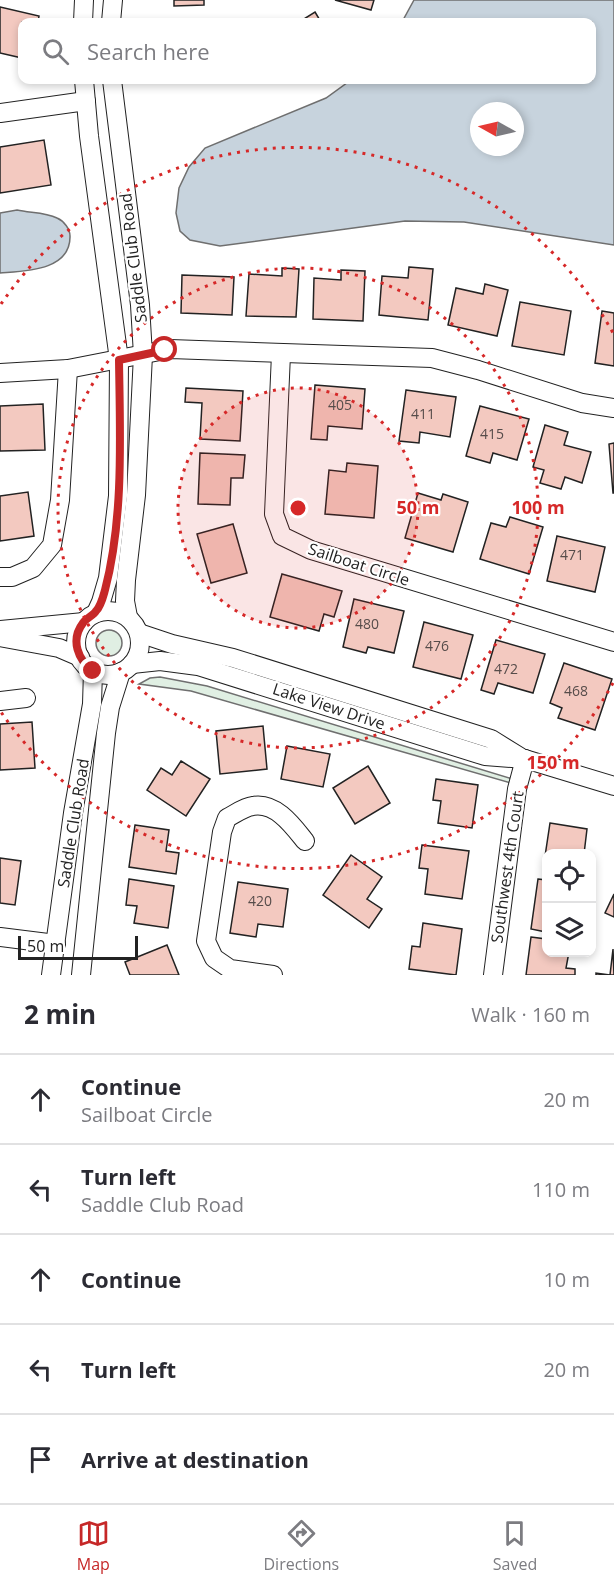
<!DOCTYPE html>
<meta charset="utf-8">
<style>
body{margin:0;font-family:"Open Sans",sans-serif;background:#f2f2f3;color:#2b2b33}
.controls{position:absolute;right:18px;bottom:18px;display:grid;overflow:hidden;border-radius:12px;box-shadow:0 3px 9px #0003}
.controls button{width:54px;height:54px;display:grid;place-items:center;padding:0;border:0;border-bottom:2px solid #e1e1e2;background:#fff;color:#2b2b33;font:30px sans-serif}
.compass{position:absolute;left:470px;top:102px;width:54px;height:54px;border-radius:50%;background:#fff;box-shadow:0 3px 9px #0003;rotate:278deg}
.scale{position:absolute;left:18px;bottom:15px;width:120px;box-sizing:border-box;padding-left:6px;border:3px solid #222;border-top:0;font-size:16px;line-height:21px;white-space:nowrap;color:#222;-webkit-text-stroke:4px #fff;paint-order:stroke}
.stop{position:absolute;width:18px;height:18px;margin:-14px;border:4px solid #c62828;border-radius:50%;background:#fff}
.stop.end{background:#c62828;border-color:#fff;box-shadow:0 2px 6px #0008}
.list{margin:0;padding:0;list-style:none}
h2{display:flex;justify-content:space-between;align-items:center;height:78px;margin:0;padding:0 24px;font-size:26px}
h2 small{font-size:20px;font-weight:400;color:#7c7c81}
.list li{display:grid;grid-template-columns:39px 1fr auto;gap:18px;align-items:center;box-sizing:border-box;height:90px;padding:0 24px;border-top:2px solid #e1e1e2}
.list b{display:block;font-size:22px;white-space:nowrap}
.list p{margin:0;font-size:20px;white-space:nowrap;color:#7c7c81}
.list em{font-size:20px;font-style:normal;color:#7c7c81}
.icon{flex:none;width:33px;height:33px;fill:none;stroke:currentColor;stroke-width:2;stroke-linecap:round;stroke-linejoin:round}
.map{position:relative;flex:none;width:614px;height:975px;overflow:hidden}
.search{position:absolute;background:#fff;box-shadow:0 3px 9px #0003;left:18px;right:18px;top:18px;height:66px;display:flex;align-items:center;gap:15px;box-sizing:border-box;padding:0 21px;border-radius:12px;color:#7c7c81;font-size:22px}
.sheet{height:528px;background:#fff}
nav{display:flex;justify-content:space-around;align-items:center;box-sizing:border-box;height:84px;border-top:2px solid #e1e1e2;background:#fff;font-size:16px;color:#7c7c81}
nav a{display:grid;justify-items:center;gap:3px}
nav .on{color:#c62828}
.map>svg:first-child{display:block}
</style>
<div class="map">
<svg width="614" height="975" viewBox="0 0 614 975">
<rect width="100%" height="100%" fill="#fff"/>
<g fill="#e0efe3" stroke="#6f6f6f" stroke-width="1.5">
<circle cx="109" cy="643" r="13"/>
<path d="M160,677l47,9 312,95 -1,4 -327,-94 -52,-7 11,-6z"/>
</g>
<g fill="#c7d3dd" stroke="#6f6f6f" stroke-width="1.5" fill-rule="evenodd">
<path d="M414,0h200v245l-150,-23 -59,-1 -185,25 -30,-6 -10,-9 -4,-18 3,-25 10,-21 16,-19 121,-50 25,-18h241v-58h-190zM479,111h36v36h-36z"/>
<path d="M17,210c13,3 28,2 40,8 7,3 13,11 13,18 1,35 -46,35 -70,37v-60z"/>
</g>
<g fill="#f3c9c0" stroke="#222" stroke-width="1.5">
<path d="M174,0h30v5l-30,1z"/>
<path d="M335,0h39l-3,10z"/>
<path d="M0,7l39,9 -1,6h-16v36l-22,-5z"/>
<path d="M315,12l6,10h-22z"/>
<path d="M44,140l7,45 -51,8v-46z"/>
<path d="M409,267l24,2 -5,51 -49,-5 3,-39 26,2z"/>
<path d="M282,268l17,1 -3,48 -50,-1 3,-42 33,2z"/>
<path d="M341,270l24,1 -2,50 -50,-2 1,-41 27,2z"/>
<path d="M182,275l52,2 -2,38 -51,-2z"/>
<path d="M485,284l23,6 -11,46 -49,-11 8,-37 27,6z"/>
<path d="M520,302l51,9 -7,44 -52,-9z"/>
<path d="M602,311l12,2v53l-19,-3z"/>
<path d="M315,385l50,4 -3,40 -34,-3 -1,14 -16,-1z"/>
<path d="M186,388l57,3 -3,50 -40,-2 2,-36 -17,-1z"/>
<path d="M406,390l50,7 -6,40 -30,-5 -1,11 -20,-2z"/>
<path d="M43,404l2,46 -45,1v-45z"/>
<path d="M480,406l49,13 -12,41 -24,-7 -3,10 -24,-7z"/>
<path d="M545,425l23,7 -4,13 27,7 -9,31 -17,-6 -4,12 -21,-6 4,-13 -11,-3z"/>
<path d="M614,443v50h-1l-4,-49z"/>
<path d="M200,453l45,2 -2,23h-12l-1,27 -32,-1z"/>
<path d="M347,463l31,3 -4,52 -49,-4 4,-44 17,2z"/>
<path d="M28,492l6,44 -34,5v-45z"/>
<path d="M418,493l23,7 2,-6 25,8 -15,50 -48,-14z"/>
<path d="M510,517l33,10 -14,47 -49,-15 11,-36 15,4z"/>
<path d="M233,524l14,49 -36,10 -14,-49z"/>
<path d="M557,536l48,11 -10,45 -48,-11z"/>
<path d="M282,574l60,17 -8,26 -10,-3 -5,17 -49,-14z"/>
<path d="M354,599l50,12 -10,42 -26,-6 -2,6 -23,-6z"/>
<path d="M424,622l49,13 -12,44 -48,-12z"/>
<path d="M496,640l49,14 -12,39 -35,-10 -4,11 -13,-4z"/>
<path d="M564,663l48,16 -17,51 -37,-12 4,-10 -12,-5z"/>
<path d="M32,722l3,46 -35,2v-46z"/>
<path d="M263,726l4,43 -47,5 -4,-43z"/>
<path d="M287,746l43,8 -7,33 -42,-8z"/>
<path d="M181,761l29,18 -24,37 -39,-26 14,-22 11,7z"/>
<path d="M368,766l22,37 -35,21 -22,-36z"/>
<path d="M436,779l42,6 -6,43 -34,-5 3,-22 -8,-1z"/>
<path d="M550,823l37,6 -3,25h-38v9h-2z"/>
<path d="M135,825l34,5 -3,21 13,2 -3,21 -47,-7z"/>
<path d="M422,845l47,6 -7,48 -37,-5 3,-25 -9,-1z"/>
<path d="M351,855l31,22 -15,22 15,10 -13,19 -46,-33z"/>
<path d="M0,858l21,3 -6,44 -15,-2z"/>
<path d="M129,879l45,7 -6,42 -34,-5 3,-17 -11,-1z"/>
<path d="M538,879l8,1v52l-15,-3z"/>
<path d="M238,882l50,7 -5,38 -25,-3 -2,13 -26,-4z"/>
<path d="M614,894v23l-9,-4z"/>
<path d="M423,923l39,6 -6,46 -47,-6 3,-23 8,1z"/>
<path d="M531,937l15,2v13h23l-3,16 9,1v6h-49z"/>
<path d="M167,945l12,30h-49l-5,-13z"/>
<path d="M613,949l1,26h-18v-2l14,2z"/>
</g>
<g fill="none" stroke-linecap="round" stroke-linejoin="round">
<defs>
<g id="minor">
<path d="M83,22l1,-22"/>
<path d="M111,22l2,-22"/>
<path d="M84,80l5,56 30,224 -1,136 -10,82 -7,24 -5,11"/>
<path d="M112,80l28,225 3,50 -7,140 -10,85 -1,21 3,16"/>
<path d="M0,113l86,-12"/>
<path d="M281,354l-7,160 8,22 29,14 303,92"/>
<path d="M0,373l68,-4 102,-20 262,9 46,12 104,33 32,5"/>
<path d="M0,577h12l21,-9 19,-23 8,-45 8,-131"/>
<circle cx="108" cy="643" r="32"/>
<path d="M0,630l84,-8"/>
<path d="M139,633l33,11 61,14 258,81 29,18"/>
<path d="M0,637l59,11 21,9"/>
<path d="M132,664l28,-3 38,5 287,90 40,3 89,27"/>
<path d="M0,701l26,-3"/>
<path d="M0,937l56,7"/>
<path d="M51,975l22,-162 19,-109 1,-33"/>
<path d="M81,975l25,-242 4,-26 11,-35"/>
<path d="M273,975l-43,-6 -16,-11 -8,-17 16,-109 5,-14c8,-4 17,-11 26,-12 23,-4 40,20 52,35"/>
<path d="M493,975l24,-186 8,-30"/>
</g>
</defs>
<use href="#minor" stroke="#222" stroke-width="20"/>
<use href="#minor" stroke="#fff" stroke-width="18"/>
</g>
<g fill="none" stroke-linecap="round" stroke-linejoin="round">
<path stroke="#c62828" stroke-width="8" d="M93,671c-15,-11 -23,-31 -10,-48 3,-5 10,-7 13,-12 5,-5 7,-14 9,-21 19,-72 15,-156 14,-230l46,-10"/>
</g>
<circle cx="298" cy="508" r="120" fill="#d62828" fill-opacity=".12"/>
<g fill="none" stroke="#d62828" stroke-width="3" stroke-dasharray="3 6">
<circle cx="298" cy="508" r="120"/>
<circle cx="298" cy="508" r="240"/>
<path d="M613 683A360 360 0 0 1 1 712M1 304A360 360 0 0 1 613 333"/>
</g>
<g text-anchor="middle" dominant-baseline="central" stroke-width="4.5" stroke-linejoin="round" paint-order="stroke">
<g font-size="14" fill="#564c4a">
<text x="340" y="404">405</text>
<text x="423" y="413">411</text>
<text x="492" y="433">415</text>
<text x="572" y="554">471</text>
<text x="367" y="623">480</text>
<text x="437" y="645">476</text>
<text x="506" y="668">472</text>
<text x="576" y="690">468</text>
<text x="260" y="900">420</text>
</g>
<g font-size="16" fill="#222" stroke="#fff">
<text transform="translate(133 258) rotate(-97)">Saddle Club Road</text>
<text transform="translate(359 564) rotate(18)">Sailboat Circle</text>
<text transform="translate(329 706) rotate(18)">Lake View Drive</text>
<text transform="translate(73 823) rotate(-81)">Saddle Club Road</text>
<text transform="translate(507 867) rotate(-82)">Southwest 4th Court</text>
</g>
</g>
<circle cx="298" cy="508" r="9" fill="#d62828" stroke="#fff" stroke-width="3"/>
<g font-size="18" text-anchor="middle" font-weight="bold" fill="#d62828" stroke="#fff" stroke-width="4.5" stroke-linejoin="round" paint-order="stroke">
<text x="418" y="514">50 m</text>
<text x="538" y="514">100 m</text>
<text x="553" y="769">150 m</text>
</g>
</svg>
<div class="controls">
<button><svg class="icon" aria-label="locate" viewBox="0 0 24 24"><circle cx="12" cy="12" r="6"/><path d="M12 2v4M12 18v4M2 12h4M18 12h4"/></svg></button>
<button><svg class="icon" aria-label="layers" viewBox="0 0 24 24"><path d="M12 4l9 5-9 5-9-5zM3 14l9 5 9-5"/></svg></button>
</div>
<svg class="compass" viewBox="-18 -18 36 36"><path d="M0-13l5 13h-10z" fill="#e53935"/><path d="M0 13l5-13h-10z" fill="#7c7c81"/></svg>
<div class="scale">50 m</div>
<div class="stop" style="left:165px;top:350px"></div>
<div class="stop end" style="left:93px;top:671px"></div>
<div class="search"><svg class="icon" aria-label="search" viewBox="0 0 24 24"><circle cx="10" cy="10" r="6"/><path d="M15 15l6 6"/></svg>Search here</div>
</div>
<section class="sheet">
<h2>2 min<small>Walk · 160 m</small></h2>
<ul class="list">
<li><svg class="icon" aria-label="ahead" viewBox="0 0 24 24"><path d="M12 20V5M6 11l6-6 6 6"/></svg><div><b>Continue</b><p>Sailboat Circle</p></div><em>20 m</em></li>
<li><svg class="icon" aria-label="left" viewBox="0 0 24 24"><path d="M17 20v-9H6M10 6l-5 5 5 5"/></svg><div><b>Turn left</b><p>Saddle Club Road</p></div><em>110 m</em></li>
<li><svg class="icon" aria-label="ahead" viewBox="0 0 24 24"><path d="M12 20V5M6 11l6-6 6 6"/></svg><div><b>Continue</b></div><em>10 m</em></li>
<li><svg class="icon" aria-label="left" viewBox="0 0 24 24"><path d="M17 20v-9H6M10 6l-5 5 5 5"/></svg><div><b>Turn left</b></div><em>20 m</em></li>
<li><svg class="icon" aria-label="arrive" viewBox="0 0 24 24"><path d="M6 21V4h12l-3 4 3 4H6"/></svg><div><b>Arrive at destination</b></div></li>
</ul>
</section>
<nav>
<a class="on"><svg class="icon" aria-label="map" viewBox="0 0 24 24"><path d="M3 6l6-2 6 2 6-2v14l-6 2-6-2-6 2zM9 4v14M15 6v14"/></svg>Map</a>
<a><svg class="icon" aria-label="directions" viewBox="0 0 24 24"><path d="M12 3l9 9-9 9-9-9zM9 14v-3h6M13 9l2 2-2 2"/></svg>Directions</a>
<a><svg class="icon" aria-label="saved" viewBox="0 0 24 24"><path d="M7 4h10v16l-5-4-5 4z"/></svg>Saved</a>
</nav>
